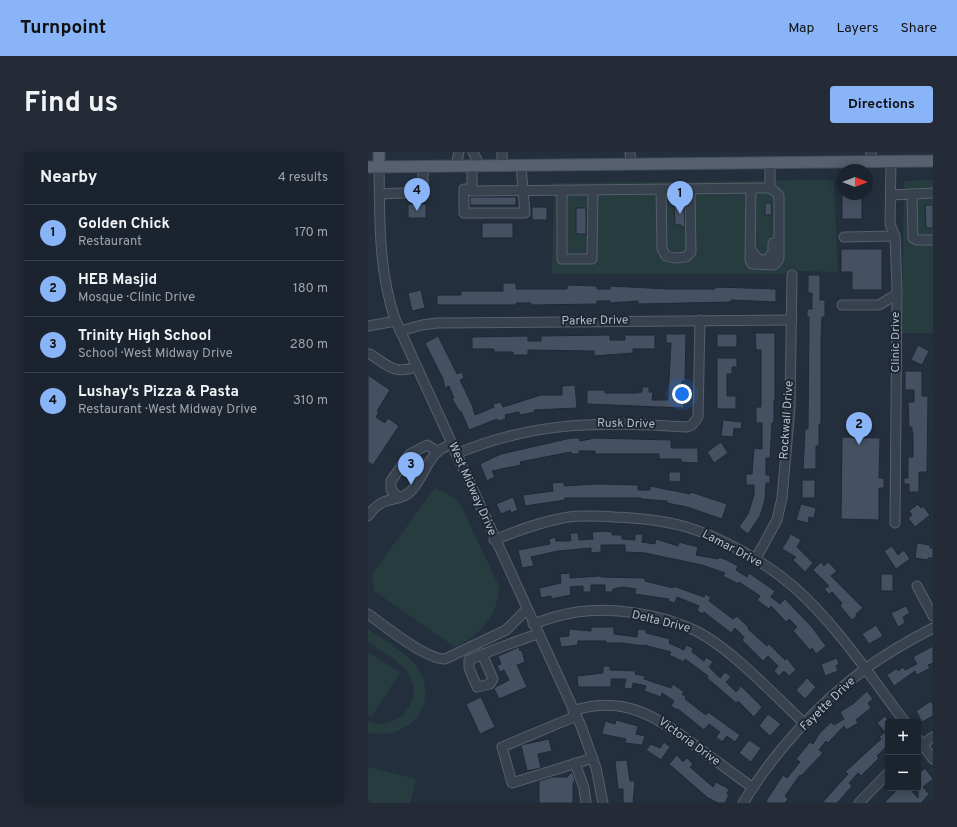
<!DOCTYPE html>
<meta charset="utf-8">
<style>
body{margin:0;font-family:Overpass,sans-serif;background:#242b36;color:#f1f3f6}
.controls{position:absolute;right:12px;bottom:12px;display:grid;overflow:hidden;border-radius:4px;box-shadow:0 2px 10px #0003}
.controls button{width:36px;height:36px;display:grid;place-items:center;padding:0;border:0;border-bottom:1px solid #39404a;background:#1b232e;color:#f1f3f6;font:20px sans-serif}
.compass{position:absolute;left:469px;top:12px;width:36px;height:36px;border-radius:50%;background:#1b232e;box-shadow:0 2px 10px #0003;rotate:90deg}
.you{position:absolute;left:314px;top:242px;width:14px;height:14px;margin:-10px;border:3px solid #fff;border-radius:50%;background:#1a73e8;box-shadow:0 0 0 6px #1a73e833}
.badge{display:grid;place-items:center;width:26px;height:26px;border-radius:50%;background:#8ab4f8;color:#111;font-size:13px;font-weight:700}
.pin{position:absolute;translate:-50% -33px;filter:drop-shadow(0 1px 2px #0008)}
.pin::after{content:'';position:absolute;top:21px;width:14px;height:12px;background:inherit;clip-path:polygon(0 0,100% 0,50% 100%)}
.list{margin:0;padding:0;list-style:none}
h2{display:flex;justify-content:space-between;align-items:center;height:52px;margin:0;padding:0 16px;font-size:17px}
h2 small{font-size:13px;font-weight:400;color:#a0a4aa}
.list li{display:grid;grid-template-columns:26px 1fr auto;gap:12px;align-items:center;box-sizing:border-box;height:56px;padding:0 16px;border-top:1px solid #39404a}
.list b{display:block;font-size:15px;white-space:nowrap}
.list p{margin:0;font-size:13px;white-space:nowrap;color:#a0a4aa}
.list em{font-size:13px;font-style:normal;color:#a0a4aa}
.map{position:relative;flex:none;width:565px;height:651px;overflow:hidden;border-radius:4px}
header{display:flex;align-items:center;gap:24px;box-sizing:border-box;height:56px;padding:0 20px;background:#8ab4f8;color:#111}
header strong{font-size:19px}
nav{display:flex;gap:22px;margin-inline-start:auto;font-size:14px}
.intro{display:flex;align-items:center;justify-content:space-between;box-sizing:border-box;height:96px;padding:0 24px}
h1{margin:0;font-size:28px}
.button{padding:10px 18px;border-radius:4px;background:#8ab4f8;color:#111;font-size:14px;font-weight:700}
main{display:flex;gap:24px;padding:0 24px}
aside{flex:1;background:#1b232e;border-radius:4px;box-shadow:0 2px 10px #0003}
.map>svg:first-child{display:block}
</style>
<header>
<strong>Turnpoint</strong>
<nav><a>Map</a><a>Layers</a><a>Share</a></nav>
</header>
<div class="intro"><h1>Find us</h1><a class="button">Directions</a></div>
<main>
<aside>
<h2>Nearby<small>4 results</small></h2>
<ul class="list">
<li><span class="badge">1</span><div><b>Golden Chick</b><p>Restaurant</p></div><em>170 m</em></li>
<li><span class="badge">2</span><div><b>HEB Masjid</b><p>Mosque · Clinic Drive</p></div><em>180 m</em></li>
<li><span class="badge">3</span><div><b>Trinity High School</b><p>School · West Midway Drive</p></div><em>280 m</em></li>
<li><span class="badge">4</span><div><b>Lushay's Pizza &amp; Pasta</b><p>Restaurant · West Midway Drive</p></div><em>310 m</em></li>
</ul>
</aside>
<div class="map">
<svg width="565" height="651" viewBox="0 0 565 651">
<rect width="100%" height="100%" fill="#242f3e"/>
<g fill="#263c3f">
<path d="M466,28l4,92 -38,-1 -17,3h-231l2,-91z"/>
<path d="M565,28v153h-31l2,-152z"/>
<path d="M67,336l13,6 11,8 40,84c0,28 -19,50 -44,61l-81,-56 -2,-17z"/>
<path d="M0,477c17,12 42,24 52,43 19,36 -15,70 -52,60v-11c27,12 56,-18 42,-44 -8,-16 -28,-25 -42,-35z"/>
<path d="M0,500l32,21 -29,44 -3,-2z"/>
<path d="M0,615l48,12 -6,24h-42z"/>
</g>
<g fill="#455162" stroke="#1f2835">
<rect x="474" y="42" width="20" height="25"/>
<rect x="102" y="45" width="46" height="8"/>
<path d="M397,51h6l1,12h-7z"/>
<rect x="40" y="52" width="18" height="14"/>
<path d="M306,52h10l1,23h-4v-2h-6z"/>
<path d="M557,53h8v23h-7z"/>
<rect x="164" y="55" width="15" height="13"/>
<rect x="208" y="56" width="10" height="26"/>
<rect x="114" y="71" width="31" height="15"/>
<path d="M473,97h41v41h-30v-18h-11z"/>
<path d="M440,123h12v25h5v17h-3l-1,22v85h-2v22h-3v23h-13l2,-40h3l1,-112h-2v-8h5v-16h-4z"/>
<path d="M135,131h13v6h51v-4l30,1v3h13v-3l58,3h47v-2l61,2v13l-45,-2v2l-93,2v-3l-28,2v-2h-13v3l-66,1v-2h-15v2h-79v-10h24v-4h42z"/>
<path d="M53,138l4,18 -13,3 -4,-18z"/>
<path d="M387,181h20v67h-1v23h-2l-2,35h-4v17h4v8h-4l-1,17 -5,16 -12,18 -9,-7 9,-13 6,-19v-10h-8v-11h6l2,-26 8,1v-26h-6v-16h5v-57h-5z"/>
<path d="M298,182h20l-1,47h-3v19h2v8l-97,-4v-14h18v3h31l6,-1v-5h7v5h4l-1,8h16l3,-57h-5z"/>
<rect x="349" y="182" width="20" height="13"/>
<path d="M242,183v5h15v-5h30v14h-22v4l-39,3v-5l-66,-1v5h-15v-3h-19v-3h-22v-12l56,-1v5h13v-5z"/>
<path d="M70,184l19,38 5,-2 2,6 -4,2 12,25 3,10 19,-8 -1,-3 8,-2 2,5 38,-12h21v-9l13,-1 2,23 -43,2 1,2 -15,3 -1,-3 -14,3 1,4 -8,2 -1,-2 -28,11 -8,-19 -1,1 -8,-13 2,-1 -5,-12 -4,2 -2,-9 -18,-36z"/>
<path d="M550,193l11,6 -7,14 -11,-5z"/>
<path d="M349,206h20v9h-5v7h-5v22h9v13h-19z"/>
<path d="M537,219h17v25h6l-1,76h-8v20h-10v-8h-5v-6h4v-21h5v-24h-1v-6h-3l-1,-25h6v-12h-9z"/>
<path d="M0,223l22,15 -13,21 2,1 -3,5 9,6 3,-5 11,8 -26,39 -5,-3z"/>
<path d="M355,268l19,2 -1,7 -7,-1 -1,9 -12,-1z"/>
<path d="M474,285l38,1 -1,40h5v10h-5v32l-38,-1z"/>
<path d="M203,286h8l1,3 15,-3 76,2v8h27v15l-17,-1v-3h-22v-5h-64v-3h-16v3h-8v-2l-21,4 -30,6 1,3 -29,6 3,6 -8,4 -7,-17 21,-10z"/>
<path d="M353,290l7,11 -14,10 -7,-11z"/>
<path d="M301,320h12l-1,10 -11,-1z"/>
<rect x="434" y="328" width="13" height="18"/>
<path d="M196,330v4l33,-2 41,1v5h12v-4l40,8 1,-2 36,12 -5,15 -35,-12 -20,-4v-2l-26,-2v-1h-76v2l-40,6 -2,-11 30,-4 -1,-8z"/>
<path d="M145,345l5,13 -7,3 -1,-3 -9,4 -5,-10z"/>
<path d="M433,352l15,4 -2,10 -5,-1 -1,6 -12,-3z"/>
<path d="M550,352l3,4 2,-2 7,9 -15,12 -7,-9 4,-3 -3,-4z"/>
<path d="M235,379l9,1v3h10v4l13,1v-6h8l-1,8 13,2 1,-5 22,7 1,-4 7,2 12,3 -2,8 22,4 1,-2 8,3 11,6 -2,4 11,7 2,-4 26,18 -4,6 9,7 5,-5 26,27 15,20 -10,8 -4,-6 -2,2 -17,-19 4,-4 -8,-8 -3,3 -15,-16 -2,3 -12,-9 3,-4 -21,-14 -1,2 -15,-8 2,-3 -23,-8 -57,-12 -20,-1v-7h-24v7l-10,1v-5l-33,3 -27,6 3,9 -12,2 -4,-18 32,-6 -1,-5 6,-2 1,4h15l-1,-8h8l1,7 14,-1 -1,-7z"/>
<path d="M423,382l10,6 -4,7 16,16 -8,9 -12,-12 3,-3 -14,-8z"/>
<path d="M549,391l13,2v3h3v10h-5v2l-13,-2z"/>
<path d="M524,394l6,9 6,-5 6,9 -14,10 -12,-18z"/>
<path d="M453,410l3,4 4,-4 9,9 -6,5 32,32 -7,6 1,2 -5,4 -12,-14 2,-3 -10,-11 -3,2 -5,-5 5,-3 -16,-16z"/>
<path d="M202,421v5l30,-2 1,1 44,1v3l28,7v-2l31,11 1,-3 6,3 -2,4 24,18 4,-3 12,12 -1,1 19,17 2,-2 16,16 2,-2 9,12 -7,6 -5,-5 -5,5 -5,-5 4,-5 -10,-10 -5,5 -21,-21 2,-3 -9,-9 -4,5 -27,-21 -1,2 -6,-3 2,-5 -22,-9 -2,6 -7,-2 1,-2 -34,-5 1,-5 -13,-2 -10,2 -1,3h-7v-7h-14v7h-8v-6l-13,1 1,8 -20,4v-3l-10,2 -2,-10 22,-5 -1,-9z"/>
<rect x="513" y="422" width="12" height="17"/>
<path d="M538,454l4,7 -7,4 2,6 -7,4 -7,-14z"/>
<path d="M508,473l7,11 -14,8 -7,-10z"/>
<path d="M223,475h23v7l23,3 1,-8 8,1v3l24,6 -1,4 15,7 2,-5 7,3 -1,4 12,9 2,-4 7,5 -4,5 11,11 5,-6 6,5 -5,5 10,10 5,-6 21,21 -8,10 -16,-16 -2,2 -16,-14 -13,-11 1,-2 -23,-17 -1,3 -15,-7 2,-3 -27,-7v1l-21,-3h-17v-2h-28v4l-17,2 -2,-10 10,-1v-7l22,2z"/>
<path d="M565,494v17l-5,2 2,3 -13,7 -2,-4 -21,15 -7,-11 10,-7 1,3 5,-4 2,3 12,-6 -4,-7z"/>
<path d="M151,495l1,4 2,-1 3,12 -8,3 10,22 -28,12 -5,-11 15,-8 -5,-10 -4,2 -3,-6 4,-2 -3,-8z"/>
<path d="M469,506l2,6 -3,2 2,5 -13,5 -4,-12z"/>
<path d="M235,514h7v4l26,1 -1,3 10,2 -1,3 27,9 2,-4 11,8 -2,2 4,3 -1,2 21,16 2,-3 32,23 -5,7 -8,-6 -5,6 -6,-5 4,-5 -11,-8 -5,6 -26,-21 -1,1 -6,-4 3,-5 -12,-8 -1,4 -17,-6 2,-5 -13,-3 -1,6 -8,-1 2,-9h-15v8h-33l-1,-11 26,-3z"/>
<path d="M439,526l9,9 -11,12 -9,-9z"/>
<path d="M499,539l6,8 -5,4 3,5 -15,12 2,3 -12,7 -2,-4 -16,17 -2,-2 -7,9 4,3 -22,23 -1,-1 -15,21 3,3 -3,4h-16l-3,-2 17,-26 4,3 13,-16 -4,-3 14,-17 3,2 6,-10 12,-12 3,3 10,-6 -4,-7 14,-9z"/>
<path d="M113,545l14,30 -15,7 -14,-30z"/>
<path d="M563,549l2,4v11l-11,6 -6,-11z"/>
<path d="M400,562l13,10 -11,12 -11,-10z"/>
<path d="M517,564l3,4v25l-11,11 2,2 -18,18 -3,-3 -9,10 3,3 -15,17h-15l26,-29 -3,-2 36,-33 -2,-2 6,-5 -8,-9z"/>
<path d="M248,568l22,6 -2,8 9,2 -3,9 -17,-2 1,-4 -24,-5 3,-13 10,3z"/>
<path d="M181,587l3,12 -14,3 3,14 -14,3 -6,-26z"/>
<path d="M381,588l12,8 -10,14 -12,-9z"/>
<path d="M296,590l6,5 -9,13 -15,-10 5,-6 9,4z"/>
<path d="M309,603l6,7 4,-4 6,6 -3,3 23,20 3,-5 13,7 -2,5 2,1 -4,8h-7l-10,-5 -39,-34z"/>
<path d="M259,608l3,21h5l-2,22h-10v-14h-5l-3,-28z"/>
<path d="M557,616l8,11 -10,8 6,7 -7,8 1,1h-39l15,-15h10l9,10v-24z"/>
<path d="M204,620l3,8 -2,3v20h-34v-22l13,-4h15z"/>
</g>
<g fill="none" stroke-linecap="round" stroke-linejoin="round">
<defs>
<g id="minor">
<path d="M105,0l7,14"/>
<path d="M262,0l1,12"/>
<path d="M503,10v-10"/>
<path d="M523,10l-1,62 5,12 2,53 -2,234"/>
<path d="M88,14l3,-14"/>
<path d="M104,14v25l298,-3v-25"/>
<path d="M134,14v-14"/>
<path d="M11,15c1,52 -1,102 16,152l186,407 15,42 7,35"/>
<path d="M104,37h-8v24h61l-4,-47"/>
<path d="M293,37l1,60 4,7 9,2 11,-1 5,-5 -1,-63"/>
<path d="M383,37l-1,71 2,4 22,1 5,-6v-64l-9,-7"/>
<path d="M194,38v69h30l1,-69"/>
<path d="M12,42l43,-2v-25"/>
<path d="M544,42l21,-1"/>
<path d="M523,43l21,-1 1,44 4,2h16"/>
<path d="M476,85l51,-1"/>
<path d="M383,98c5,7 7,11 16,10l6,-8v-9"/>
<path d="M474,153h37l18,-11"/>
<path d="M0,174l28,-5"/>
<path d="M32,179l22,-6 15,-2 355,-3"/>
<path d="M2,202c20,13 23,20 47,13"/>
<path d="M88,302c81,-34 146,-32 231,-27l5,-2 6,-8 2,-97"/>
<path d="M30,345l-7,-7v-9l19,-27 17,-9 11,7"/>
<path d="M0,364c15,-23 32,-12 44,-26 10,-11 15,-29 26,-39 4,-3 10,-5 14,-7"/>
<path d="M126,388c25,-10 49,-19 75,-23 15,-2 31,-1 46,0 23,1 46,3 68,9 37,10 82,36 111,61 43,38 76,89 111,135"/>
<path d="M387,408l22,-40 5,-22 8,-90 2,-133"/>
<path d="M549,434l16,30"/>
<path d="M0,462c18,13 57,45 77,45l61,-29 20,-20"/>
<path d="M165,472c14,-5 29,-10 44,-12 37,-5 83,2 117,18 36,17 81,66 111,94"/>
<path d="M114,502l11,25 -3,5 -13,3 -8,-19v-8c23,-10 45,-18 69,-26"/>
<path d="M205,559c51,-17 84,6 123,35 19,14 38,28 57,42"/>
<path d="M208,564l-74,31 10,36 81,-25"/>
<path d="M550,587l15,20"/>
<path d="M550,596l15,-11"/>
<path d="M207,611l9,25 2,15"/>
<path d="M375,651c31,-51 75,-99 122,-134 22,-16 45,-29 68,-41"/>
<path d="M491,651l29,-30"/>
</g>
<g id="major">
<path d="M11,0v15"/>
<path d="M0,15l565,-6"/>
</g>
</defs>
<use href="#minor" stroke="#565f6c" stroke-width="11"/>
<use href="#major" stroke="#414a57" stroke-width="13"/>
<use href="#minor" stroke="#38414e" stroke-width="9"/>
<use href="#major" stroke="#56606e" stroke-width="11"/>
</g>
<g text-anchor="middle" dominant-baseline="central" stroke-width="4" stroke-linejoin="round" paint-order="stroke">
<g font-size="12" fill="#b4bcc9" stroke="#1d2633">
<text transform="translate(227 169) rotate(-1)">Parker Drive</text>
<text transform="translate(528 190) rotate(-90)">Clinic Drive</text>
<text transform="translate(419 268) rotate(-86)">Rockwall Drive</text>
<text transform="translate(258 272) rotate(1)">Rusk Drive</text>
<text transform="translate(104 337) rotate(66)">West Midway Drive</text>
<text transform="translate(364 397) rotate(28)">Lamar Drive</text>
<text transform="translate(293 470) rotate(14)">Delta Drive</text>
<text transform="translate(460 552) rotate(-44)">Fayette Drive</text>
<text transform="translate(321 590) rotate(36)">Victoria Drive</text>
</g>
</g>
</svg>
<div class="controls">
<button>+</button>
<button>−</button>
</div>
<svg class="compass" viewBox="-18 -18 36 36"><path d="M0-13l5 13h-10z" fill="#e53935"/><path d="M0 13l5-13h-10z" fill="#a0a4aa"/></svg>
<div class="you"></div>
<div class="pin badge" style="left:312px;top:62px">1</div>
<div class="pin badge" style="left:491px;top:293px">2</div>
<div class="pin badge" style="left:43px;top:333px">3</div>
<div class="pin badge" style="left:49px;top:59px">4</div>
</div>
</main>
